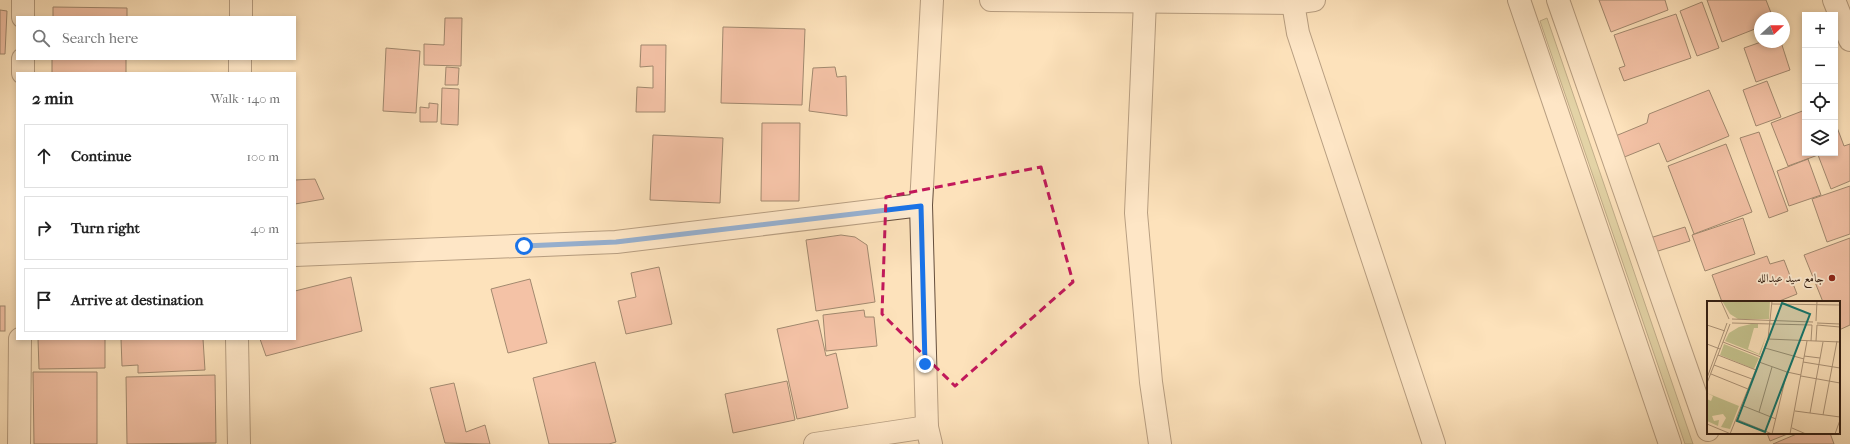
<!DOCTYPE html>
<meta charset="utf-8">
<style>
body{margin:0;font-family:"IM FELL French Canon",Amiri,serif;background:#f6f6f6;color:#222}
.controls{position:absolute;right:12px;top:12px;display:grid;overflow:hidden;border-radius:0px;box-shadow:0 2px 6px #0003}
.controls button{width:36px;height:36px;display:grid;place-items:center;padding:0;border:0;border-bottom:1px solid #e0e0e0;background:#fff;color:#222;font:20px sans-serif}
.compass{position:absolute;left:1754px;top:12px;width:36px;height:36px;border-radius:50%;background:#fff;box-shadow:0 2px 6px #0003;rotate:69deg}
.stop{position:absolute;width:12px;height:12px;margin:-9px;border:3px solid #1a73e8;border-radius:50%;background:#fff}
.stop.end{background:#1a73e8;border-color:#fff;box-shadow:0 1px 4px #0008}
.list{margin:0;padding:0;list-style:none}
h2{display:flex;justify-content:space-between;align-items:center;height:52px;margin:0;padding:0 16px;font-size:17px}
h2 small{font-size:13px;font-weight:400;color:#767676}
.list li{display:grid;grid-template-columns:26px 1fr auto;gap:12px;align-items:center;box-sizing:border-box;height:64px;margin:0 8px 8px;padding:0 8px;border:1px solid #e0e0e0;border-radius:0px}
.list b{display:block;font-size:15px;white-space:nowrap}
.list em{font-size:13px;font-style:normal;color:#767676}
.icon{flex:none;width:22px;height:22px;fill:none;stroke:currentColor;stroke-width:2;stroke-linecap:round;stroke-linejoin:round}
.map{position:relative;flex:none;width:1850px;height:444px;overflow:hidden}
.search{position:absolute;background:#fff;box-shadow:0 2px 6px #0003;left:16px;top:16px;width:280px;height:44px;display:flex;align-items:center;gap:10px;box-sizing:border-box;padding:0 14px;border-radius:0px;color:#767676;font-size:15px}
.panel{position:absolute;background:#fff;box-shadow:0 2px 6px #0003;left:16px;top:72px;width:280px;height:268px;border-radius:0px}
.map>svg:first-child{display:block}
</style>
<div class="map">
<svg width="1850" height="444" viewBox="0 0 1850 444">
<rect width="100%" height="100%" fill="#fde2bb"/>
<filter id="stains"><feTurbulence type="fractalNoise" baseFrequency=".005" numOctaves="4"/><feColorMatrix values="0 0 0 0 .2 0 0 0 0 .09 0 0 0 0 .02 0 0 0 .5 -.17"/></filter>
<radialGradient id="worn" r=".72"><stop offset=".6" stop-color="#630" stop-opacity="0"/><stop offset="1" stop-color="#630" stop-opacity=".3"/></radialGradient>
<path fill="#c4c28d" stroke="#7b704f" d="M1547,18l146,426h-8l-145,-423z"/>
<g fill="#e99b8d" stroke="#321d11">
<path d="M1599,0h66l3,10 -57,22z"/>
<path d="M1707,0h59l7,18h-13v9l-38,15z"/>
<path d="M1702,2l17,46 -22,8 -17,-45z"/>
<path d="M53,7l74,1v9h-74z"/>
<path d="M0,10l7,1 -2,43h-5z"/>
<path d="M1676,14l15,44 -67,23 -5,-13 6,-2 -11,-31z"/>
<path d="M445,18h17l-1,48 -37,-1v-21l20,1z"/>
<path d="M723,27l82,2 -3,76 -81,-2z"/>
<path d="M1761,42h20l9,28 -34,12 -12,-34z"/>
<path d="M641,45h25l-1,67h-29l1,-25 16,1v-22l-13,1z"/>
<path d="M386,48l34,3 -4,62 -33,-2z"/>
<rect x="52" y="59" width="74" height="14"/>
<path d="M446,67l13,1 -1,17h-13z"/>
<path d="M835,67l2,10 9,-1 1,40 -38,-5 4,-43z"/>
<path d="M1767,81l14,36 -25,9 -13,-36z"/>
<path d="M442,88l17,1 -1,36 -17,-1z"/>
<path d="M1709,90l20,46 -62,26 -8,-19 -37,15 -9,-21 34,-14 2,-9z"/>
<path d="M429,103l9,1 -1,18h-17v-15l9,1z"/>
<path d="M1805,110v43h30v-31l9,24 6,-2v37l-19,8 -13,-34 -30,11 -17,-43z"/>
<path d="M762,123h38l-1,78h-38z"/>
<path d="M1759,132l29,79 -19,7 -29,-80z"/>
<path d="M653,135l70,3 -3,65 -70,-3z"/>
<path d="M1726,144l26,68 -58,22 -26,-68z"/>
<path d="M1808,159l13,36 -32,11 -12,-35z"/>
<path d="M315,179l9,20 -29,5v-24z"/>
<path d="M1850,186v48l-23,8 -15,-43z"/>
<path d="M1743,218l12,36 -50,17 -13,-36z"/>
<path d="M1685,227l5,14 -35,11 -5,-14z"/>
<path d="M841,235l14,2 12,8 8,57 -59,9 -10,-71z"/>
<path d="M1850,238v87l-11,5v-28h-16l-19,-47z"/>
<path d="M1767,256l3,8 14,-4 13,34 -20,8h-55l-10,-27z"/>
<path d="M659,267l13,57 -46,10 -8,-33 18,-4 -5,-24z"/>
<path d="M351,277l11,54 -96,25 -6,-17h35v-48z"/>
<path d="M530,279l17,64 -39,10 -17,-64z"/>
<rect x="0" y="306" width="5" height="25"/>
<path d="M864,310l1,7h9l3,29 -51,5 -3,-36z"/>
<path d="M818,320l8,36 10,-3 12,55 -51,11 -20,-90z"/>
<path d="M38,339h67v29l-66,1z"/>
<path d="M121,339h82l2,31 -67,3v-8l-16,1z"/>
<path d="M595,362l21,80 -7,2h-60l-16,-66z"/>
<path d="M33,372h64v72h-63z"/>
<path d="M215,375l1,68 -89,1 -1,-67z"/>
<path d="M787,381l8,39 -62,13 -8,-39z"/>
<path d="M454,383l12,49 19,-7 5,19 -45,-1 -15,-55z"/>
<path d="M1767,433h23l-20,8z"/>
<path d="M1799,433h31l4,11h-61z"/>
</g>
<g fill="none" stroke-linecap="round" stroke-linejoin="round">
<defs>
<g id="street">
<path d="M991,0l302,3 21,-3"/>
<path d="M1519,0l151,444"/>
<path d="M1558,0l150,430"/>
<path d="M1834,0l16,40"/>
<path d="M1145,1l-9,212 15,169 9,62"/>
<path d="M1293,3l5,30 136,411"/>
<path d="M23,17v-17"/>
<path d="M241,17v-17"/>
<path d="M23,73v-14"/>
<path d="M240,73v-14"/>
<path d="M295,255l321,-13 305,-37"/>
<path d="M237,339l2,105"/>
<path d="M19,444l1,-105"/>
<path d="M815,444l112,-17"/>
<path d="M931,444l-4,-17 -6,-222 11,-205"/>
</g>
</defs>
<use href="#street" stroke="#654e3c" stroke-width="24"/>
<use href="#street" stroke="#feecd3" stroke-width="22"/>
</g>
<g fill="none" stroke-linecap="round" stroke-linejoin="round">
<path stroke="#1a73e8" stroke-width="5" d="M524,246l92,-4 305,-36 4,158"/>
</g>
<path d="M0 0H1850V444H0ZM1041,167l32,115 -118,104 -73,-72 4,-117z" fill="#fde2bb" fill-opacity=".55" fill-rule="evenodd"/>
<path fill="none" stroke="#c2185b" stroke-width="3" stroke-dasharray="8 5" stroke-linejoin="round" d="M1041,167l32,115 -118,104 -73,-72 4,-117z"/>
<circle fill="#8f2418" stroke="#feecd3" stroke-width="1.5" cx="1832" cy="278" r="4"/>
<g text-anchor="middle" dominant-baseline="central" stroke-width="3.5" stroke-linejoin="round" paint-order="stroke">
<g font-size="12" fill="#321d11" stroke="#feecd3" text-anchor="end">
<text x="1824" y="278">جامع سيد عبدالله</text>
</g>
</g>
<g transform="translate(1707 301)">
<rect width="133" height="133" fill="#fde2bb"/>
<path d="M15,0h48l-1,18h-31l-8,-5zM44,23h7v4h-4l-6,21 11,5 7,-18 -6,19 -35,-14 4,-8 10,-6zM17,43l35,14 -5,11 -34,-14zM0,92l32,13 -9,23 -9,-2 5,-9 -3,-4 -11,2 2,5 5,-1 -1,6 -11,-5v-22l4,2 2,-5z" fill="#c4c28d"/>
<path fill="none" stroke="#ac9377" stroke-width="1" d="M14,0l8,18M65,3l68,1M25,18l81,3M109,20l1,-20M25,22l80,2 -1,16M110,22l23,1M0,24l18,6M61,38l72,3M109,40l1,-16 23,2M16,41l38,15M0,43l13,5M58,47l39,11M11,54l38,15M97,55l16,2M52,61l28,10 14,3M96,61l37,6M7,64l38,14M4,73l37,15M94,75l39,7M0,77l20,-55M0,82l23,-59M34,104l35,14M88,110l45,6M52,111l13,-45M103,112l13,-71M116,114l14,-74M29,118l36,15M0,123l24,10M85,127l14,6M23,133l38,-95 4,-38M65,133l15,-62M83,133l17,-93M128,133l5,-14"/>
<path fill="#0f766e" fill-opacity="0.15" stroke="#0f766e" stroke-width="2" d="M75,2l28,11 -45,118 -28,-11z"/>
<rect width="133" height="133" fill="none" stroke="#321d11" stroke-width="2"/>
</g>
<rect width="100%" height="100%" filter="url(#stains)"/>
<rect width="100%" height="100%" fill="url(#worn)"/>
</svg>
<div class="controls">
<button>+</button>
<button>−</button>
<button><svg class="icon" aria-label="locate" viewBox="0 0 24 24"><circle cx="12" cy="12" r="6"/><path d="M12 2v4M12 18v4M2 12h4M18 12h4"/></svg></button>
<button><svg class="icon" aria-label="layers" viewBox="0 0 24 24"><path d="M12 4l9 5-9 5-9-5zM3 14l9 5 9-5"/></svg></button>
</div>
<svg class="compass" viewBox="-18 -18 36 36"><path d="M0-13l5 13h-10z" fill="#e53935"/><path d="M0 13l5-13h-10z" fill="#767676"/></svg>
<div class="stop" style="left:524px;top:246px"></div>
<div class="stop end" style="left:925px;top:364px"></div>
<div class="search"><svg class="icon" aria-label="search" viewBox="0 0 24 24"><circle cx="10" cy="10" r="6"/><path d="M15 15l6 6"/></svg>Search here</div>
<section class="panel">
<h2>2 min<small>Walk · 140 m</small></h2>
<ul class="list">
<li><svg class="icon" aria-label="ahead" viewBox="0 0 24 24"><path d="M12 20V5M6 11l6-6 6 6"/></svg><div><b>Continue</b></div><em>100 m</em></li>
<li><svg class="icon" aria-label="right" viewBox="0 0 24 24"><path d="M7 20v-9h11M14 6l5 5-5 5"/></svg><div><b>Turn right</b></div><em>40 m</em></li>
<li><svg class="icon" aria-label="arrive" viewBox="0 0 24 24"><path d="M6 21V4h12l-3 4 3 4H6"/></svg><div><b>Arrive at destination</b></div></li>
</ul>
</section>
</div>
